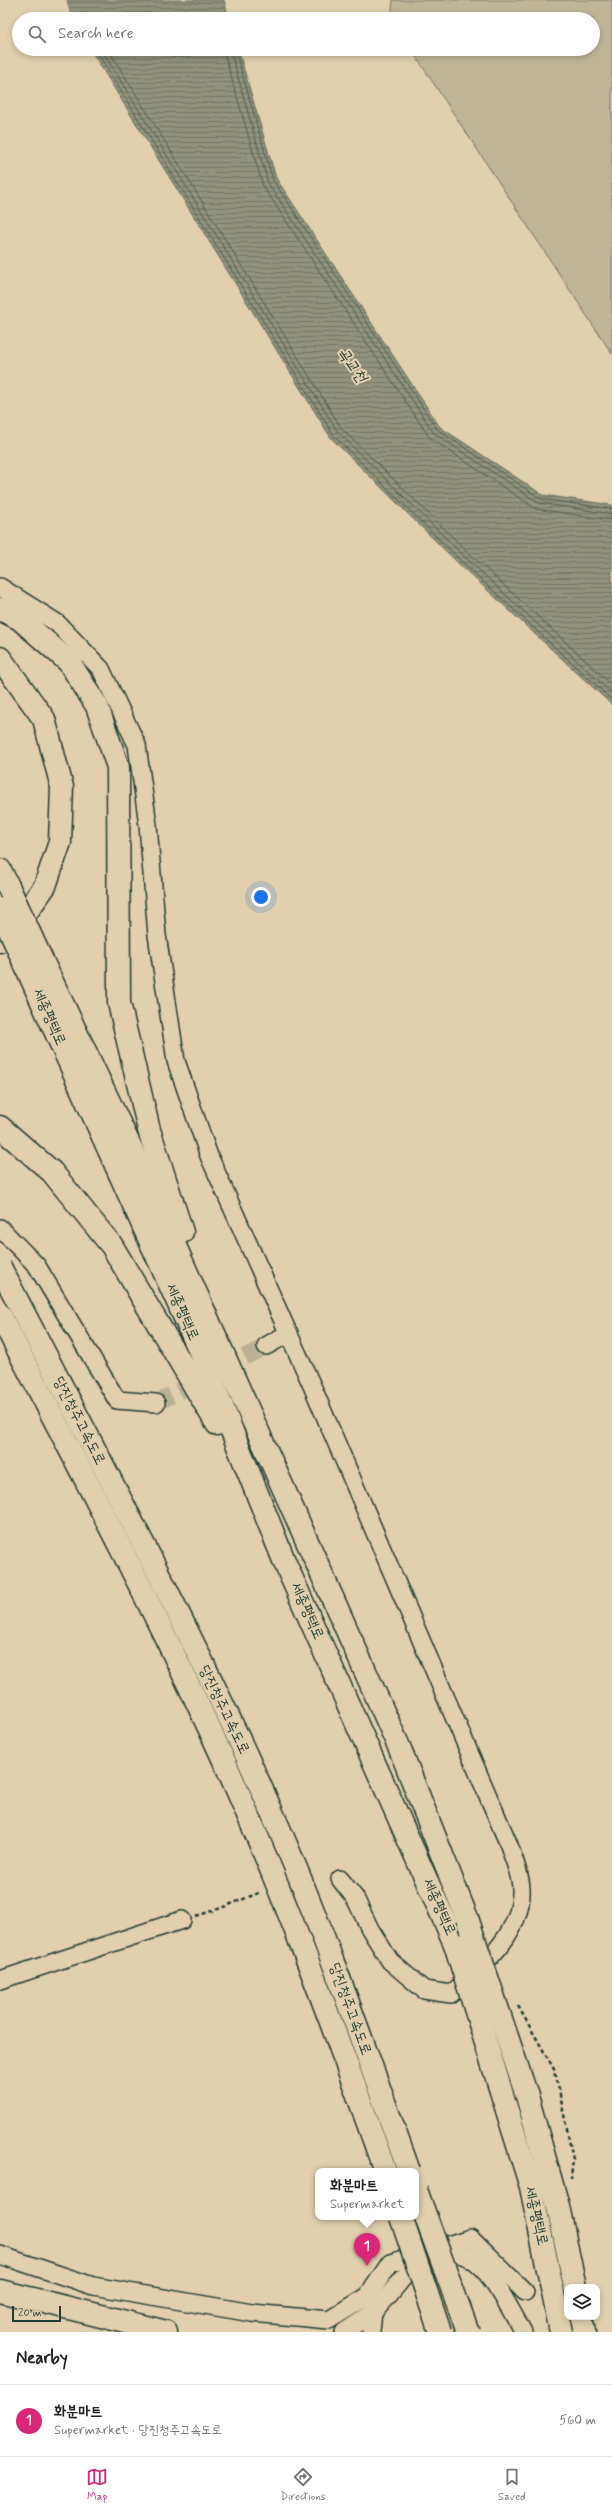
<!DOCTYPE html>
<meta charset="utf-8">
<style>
body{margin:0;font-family:Mynerve,"Poor Story",sans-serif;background:#f6f6f6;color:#222}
.controls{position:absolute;right:12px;bottom:12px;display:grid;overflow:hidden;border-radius:8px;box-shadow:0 2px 6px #0003}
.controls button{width:36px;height:36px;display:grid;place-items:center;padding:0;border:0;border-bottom:1px solid #e0e0e0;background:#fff;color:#222;font:20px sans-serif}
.scale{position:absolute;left:12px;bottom:10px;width:49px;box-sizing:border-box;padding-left:4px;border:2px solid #1f3d34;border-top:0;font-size:11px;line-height:14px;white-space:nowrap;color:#1f3d34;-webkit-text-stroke:3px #e1cfad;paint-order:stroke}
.you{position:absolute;left:261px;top:897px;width:14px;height:14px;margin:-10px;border:3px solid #fff;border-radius:50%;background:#1a73e8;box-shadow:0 0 0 6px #1a73e833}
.badge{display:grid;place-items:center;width:26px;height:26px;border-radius:50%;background:#db2777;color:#fff;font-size:13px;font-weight:700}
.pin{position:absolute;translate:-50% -33px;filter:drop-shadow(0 1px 2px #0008)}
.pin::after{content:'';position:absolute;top:21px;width:14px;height:12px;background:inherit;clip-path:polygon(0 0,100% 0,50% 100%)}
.popup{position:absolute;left:315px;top:2168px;width:104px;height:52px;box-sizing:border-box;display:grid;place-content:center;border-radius:8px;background:#fff;filter:drop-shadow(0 1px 3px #0005);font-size:13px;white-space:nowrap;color:#767676}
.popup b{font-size:15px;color:#222}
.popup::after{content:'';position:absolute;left:50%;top:100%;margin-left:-8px;border:8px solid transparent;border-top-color:#fff}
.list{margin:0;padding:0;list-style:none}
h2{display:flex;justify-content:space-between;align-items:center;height:52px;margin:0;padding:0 16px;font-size:17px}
h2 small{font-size:13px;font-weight:400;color:#767676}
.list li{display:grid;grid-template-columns:26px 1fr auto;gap:12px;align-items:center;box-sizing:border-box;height:72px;padding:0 16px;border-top:1px solid #e0e0e0}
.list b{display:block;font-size:15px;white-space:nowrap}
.list p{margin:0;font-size:13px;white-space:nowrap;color:#767676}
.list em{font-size:13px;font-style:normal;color:#767676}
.icon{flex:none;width:22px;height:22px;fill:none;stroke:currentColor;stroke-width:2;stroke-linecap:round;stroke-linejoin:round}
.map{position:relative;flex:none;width:612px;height:2332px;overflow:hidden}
.search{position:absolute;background:#fff;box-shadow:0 2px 6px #0003;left:12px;right:12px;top:12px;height:44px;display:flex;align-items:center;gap:10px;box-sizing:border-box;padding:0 14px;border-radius:22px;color:#767676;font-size:15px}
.sheet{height:124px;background:#fff}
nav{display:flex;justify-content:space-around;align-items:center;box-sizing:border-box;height:56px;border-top:1px solid #e0e0e0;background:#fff;font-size:11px;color:#767676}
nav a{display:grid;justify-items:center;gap:2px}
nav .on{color:#db2777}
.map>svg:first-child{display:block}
</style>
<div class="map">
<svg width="612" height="2332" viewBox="0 0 612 2332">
<defs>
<pattern id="water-rules" width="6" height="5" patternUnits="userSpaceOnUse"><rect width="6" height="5" fill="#92937b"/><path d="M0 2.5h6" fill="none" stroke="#777966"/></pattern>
</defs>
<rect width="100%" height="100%" fill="#e1cfad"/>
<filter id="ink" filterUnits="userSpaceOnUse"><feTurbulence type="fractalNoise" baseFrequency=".025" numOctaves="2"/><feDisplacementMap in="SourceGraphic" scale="8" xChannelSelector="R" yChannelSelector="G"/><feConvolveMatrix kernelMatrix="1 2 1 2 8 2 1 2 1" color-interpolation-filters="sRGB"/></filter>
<g filter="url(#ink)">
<path fill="#beb597" stroke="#6e7966" d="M393,0h219v354l-201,-305h182v-30h-202z"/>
<g fill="url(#water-rules)" stroke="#64715f">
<path d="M67,0h157l5,19h-157z"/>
<path d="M90,49h148l38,129 164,249 103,68 69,10v200l-153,-141 -128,-126z"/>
</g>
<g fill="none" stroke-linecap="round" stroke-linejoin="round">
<g stroke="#4d5f50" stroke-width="1">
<path d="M95,49l239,387 128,126 150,138"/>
<path d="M101,49l237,383 128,126 146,135"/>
<path d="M108,49l234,380 128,125 142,131"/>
<path d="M223,49l40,137 166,251 107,72 76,11"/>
<path d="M230,49l38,134 166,250 105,70 73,11"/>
<path d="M235,49l38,131 164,249 104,70 71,10"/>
</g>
<path stroke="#bab295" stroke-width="17" stroke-dasharray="17 8" stroke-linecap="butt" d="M156,1403l110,-57"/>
<defs>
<g id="minor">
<path d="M0,587l57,36 44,46 36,76 11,80 9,110 19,126 33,95 104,232 196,457c4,13 12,30 12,44 2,45 -40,78 -70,105l-27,-4 -34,-29 -20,-32 -15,-31 -15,-19"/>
<path d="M0,1228l37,38 80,134 39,3"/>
<path d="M266,1346l23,-13"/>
<path d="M0,1980l182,-60"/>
<path d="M0,2255l93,31 159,27 77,7 39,-24 22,-33 80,-25 55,54"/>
<path d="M344,2332c9,-6 19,-12 28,-19 19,-16 31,-41 52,-55 3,-3 8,-3 11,-4 45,-14 70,47 88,78"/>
<path d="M371,2332l2,-20"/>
</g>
<g id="highway">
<path d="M0,609l20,10 49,43 28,44 21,61 1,236 30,127 33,102"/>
<path d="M0,658l44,61 18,68 -2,55 -15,44 -27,38 -18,17"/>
<path d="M0,870l8,16"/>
<path d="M39,954l93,196 268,599 67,169"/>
<path d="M24,962l175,387 86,214 170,381"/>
<path d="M0,1127l52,45 60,74 105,178"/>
<path d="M0,2291l166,41"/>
<path d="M581,2317l3,15"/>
</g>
</defs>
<use href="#minor" stroke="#1f3d34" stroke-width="20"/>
<use href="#highway" stroke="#1f3d34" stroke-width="25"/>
<g stroke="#1f3d34" stroke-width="2.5" stroke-dasharray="4 3" stroke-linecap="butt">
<path d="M196,1916l25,-8 40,-16"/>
<path d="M518,2006l37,65 18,88 -2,20"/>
</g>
<use href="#minor" stroke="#e1cfad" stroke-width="17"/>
<use href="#highway" stroke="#e1cfad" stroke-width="22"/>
<defs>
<g id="highway-bridge">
<path d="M8,886l31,68"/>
<path d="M0,909l24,53"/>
<path d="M0,1267c95,185 195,368 278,559 49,113 89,229 131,345"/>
<path d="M0,1315c75,145 153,290 221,439 62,136 114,276 164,417"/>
<path d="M467,1918l60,178 31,110 17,81"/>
<path d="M455,1944l76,243 30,145"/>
<path d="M416,2190l52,142"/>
<path d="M401,2217l39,115"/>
</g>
</defs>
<use href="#highway-bridge" stroke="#1f3d34" stroke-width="25" stroke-linecap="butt"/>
<use href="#highway-bridge" stroke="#e1cfad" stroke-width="22"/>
</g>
</g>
<g text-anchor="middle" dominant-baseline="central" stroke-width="4" stroke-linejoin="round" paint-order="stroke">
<g font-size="15" fill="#1f3d34" stroke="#e1cfad">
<text transform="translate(49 1017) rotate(66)">세종평택로</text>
<text transform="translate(182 1312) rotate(66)">세종평택로</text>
<text transform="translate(79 1421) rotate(63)">당진청주고속도로</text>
<text transform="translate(307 1611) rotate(66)">세종평택로</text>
<text transform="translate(224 1710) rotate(64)">당진청주고속도로</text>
<text transform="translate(439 1907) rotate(66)">세종평택로</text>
<text transform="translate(350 2009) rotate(70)">당진청주고속도로</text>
<text transform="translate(536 2216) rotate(77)">세종평택로</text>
</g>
<g font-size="16" font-style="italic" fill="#2a463b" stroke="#e1cfad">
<text transform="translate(352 365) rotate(55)">곡교천</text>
</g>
</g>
</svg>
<div class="controls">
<button><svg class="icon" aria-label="layers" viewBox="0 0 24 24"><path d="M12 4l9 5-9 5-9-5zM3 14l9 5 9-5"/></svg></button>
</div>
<div class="scale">20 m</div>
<div class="you"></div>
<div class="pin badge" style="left:367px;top:2266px">1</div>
<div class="popup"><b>화분마트</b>Supermarket</div>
<div class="search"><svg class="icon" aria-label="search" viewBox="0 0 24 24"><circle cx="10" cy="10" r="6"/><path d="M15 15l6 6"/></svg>Search here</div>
</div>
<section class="sheet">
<h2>Nearby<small></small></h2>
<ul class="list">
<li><span class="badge">1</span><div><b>화분마트</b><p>Supermarket · 당진청주고속도로</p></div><em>560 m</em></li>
</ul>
</section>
<nav>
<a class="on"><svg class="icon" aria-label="map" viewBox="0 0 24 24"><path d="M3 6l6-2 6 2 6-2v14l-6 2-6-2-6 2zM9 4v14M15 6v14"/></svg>Map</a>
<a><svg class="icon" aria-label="directions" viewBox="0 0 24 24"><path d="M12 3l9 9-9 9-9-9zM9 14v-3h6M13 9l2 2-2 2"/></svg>Directions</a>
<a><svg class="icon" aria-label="saved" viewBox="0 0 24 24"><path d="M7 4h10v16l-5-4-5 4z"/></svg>Saved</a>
</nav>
